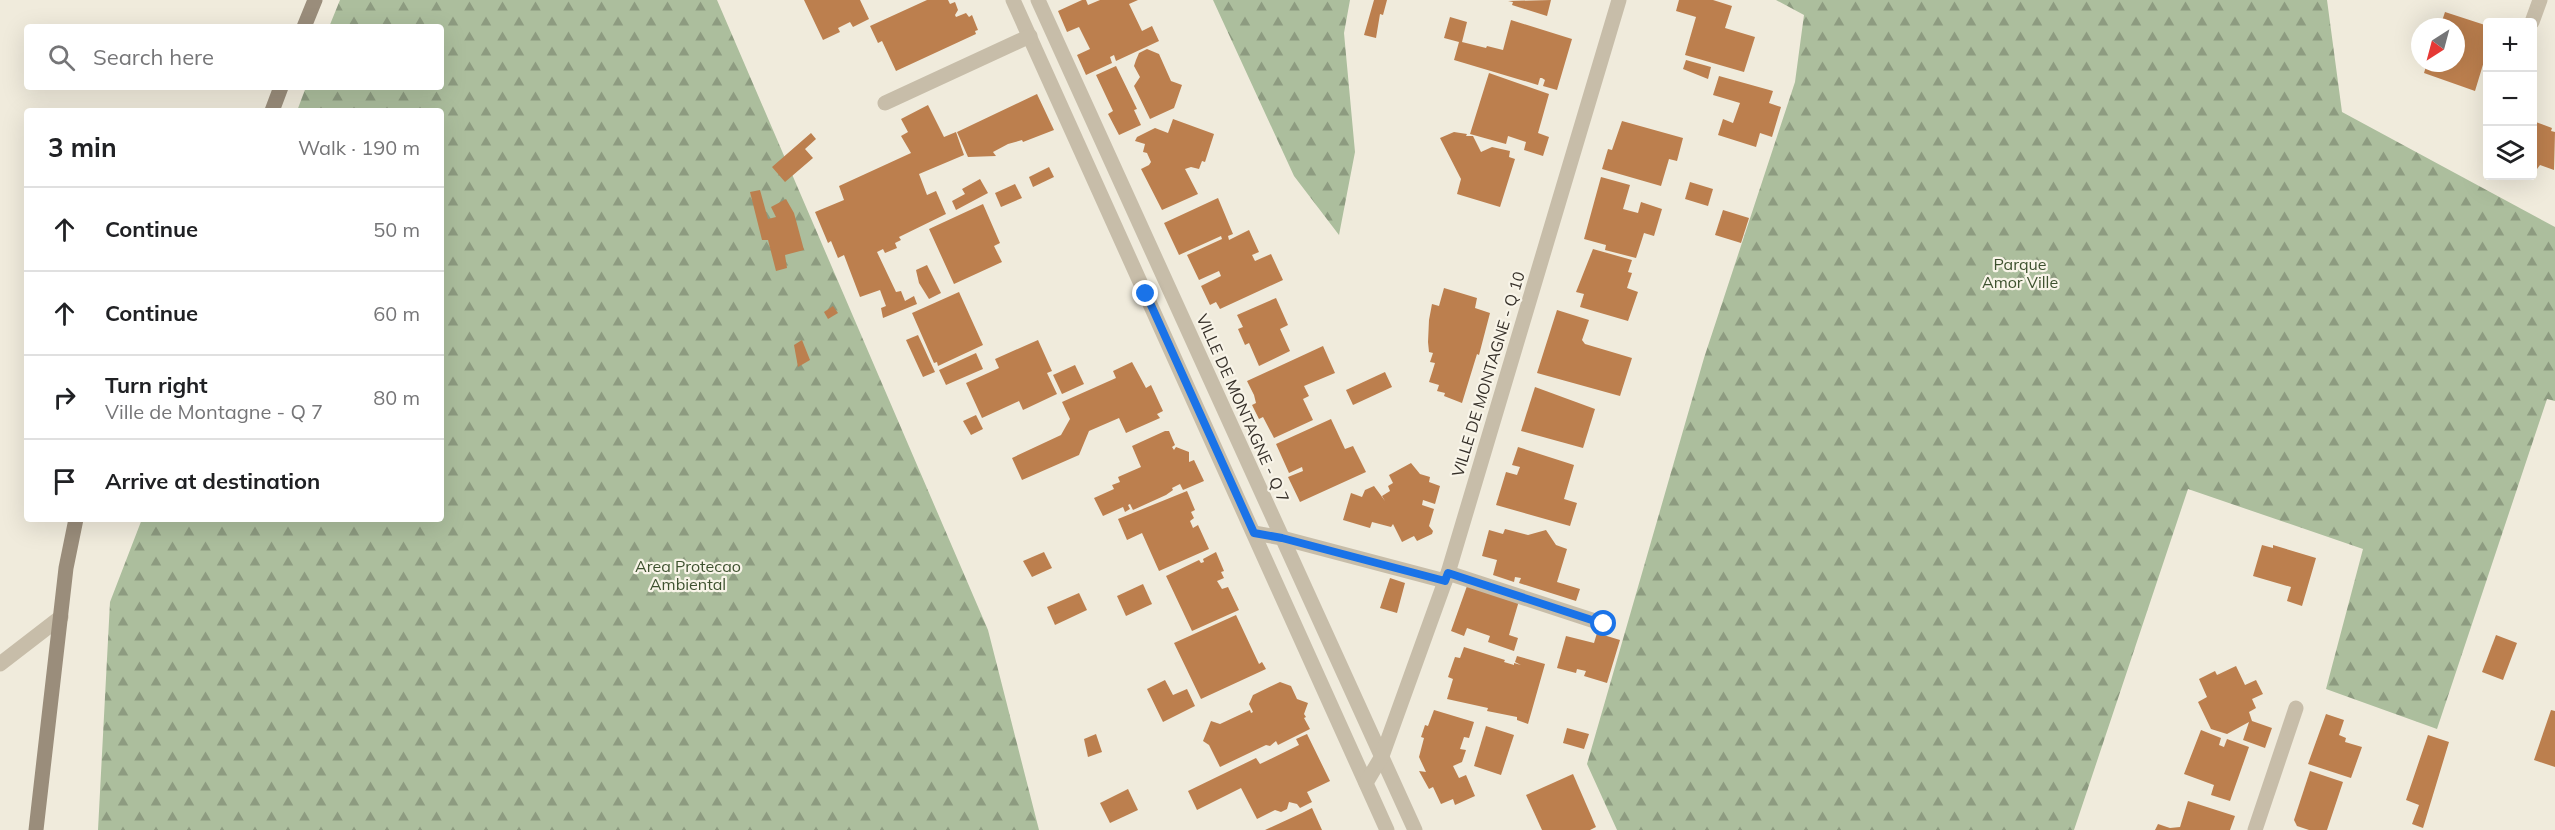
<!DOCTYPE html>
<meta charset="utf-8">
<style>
body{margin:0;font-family:Mulish,sans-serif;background:#f6f6f6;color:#202124}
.controls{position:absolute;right:18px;top:18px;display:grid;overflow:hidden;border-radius:6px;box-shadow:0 6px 24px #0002}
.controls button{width:54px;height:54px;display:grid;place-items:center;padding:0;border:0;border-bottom:2px solid #e0e0e0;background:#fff;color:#202124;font:30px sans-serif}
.compass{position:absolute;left:2411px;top:18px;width:54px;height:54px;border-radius:50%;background:#fff;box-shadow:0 6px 24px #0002;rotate:216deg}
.stop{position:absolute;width:18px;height:18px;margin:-14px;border:4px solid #1a73e8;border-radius:50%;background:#fff}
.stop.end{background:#1a73e8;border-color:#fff;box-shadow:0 2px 6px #0008}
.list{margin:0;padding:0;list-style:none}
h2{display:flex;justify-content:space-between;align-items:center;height:78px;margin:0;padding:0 24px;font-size:26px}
h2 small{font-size:20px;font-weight:400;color:#757577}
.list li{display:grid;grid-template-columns:39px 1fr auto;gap:18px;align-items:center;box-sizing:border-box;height:84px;padding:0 24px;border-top:2px solid #e0e0e0}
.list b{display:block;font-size:22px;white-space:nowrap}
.list p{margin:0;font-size:20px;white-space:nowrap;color:#757577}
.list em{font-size:20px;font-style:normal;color:#757577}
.icon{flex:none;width:33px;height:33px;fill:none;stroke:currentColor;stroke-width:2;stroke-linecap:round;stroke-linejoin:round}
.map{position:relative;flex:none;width:2555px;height:830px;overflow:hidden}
.search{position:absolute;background:#fff;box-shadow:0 6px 24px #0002;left:24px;top:24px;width:420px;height:66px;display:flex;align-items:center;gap:15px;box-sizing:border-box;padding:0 21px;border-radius:6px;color:#757577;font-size:22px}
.panel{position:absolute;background:#fff;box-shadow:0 6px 24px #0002;left:24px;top:108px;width:420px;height:414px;border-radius:6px}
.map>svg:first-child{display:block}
</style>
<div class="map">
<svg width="2555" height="830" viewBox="0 0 2555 830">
<defs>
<pattern id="forest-firs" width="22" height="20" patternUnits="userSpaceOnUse" patternTransform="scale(1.5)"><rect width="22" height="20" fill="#acbe9d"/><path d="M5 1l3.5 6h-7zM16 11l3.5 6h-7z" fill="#8d9b80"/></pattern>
</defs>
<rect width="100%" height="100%" fill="#f0ebdc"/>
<g fill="url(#forest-firs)">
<path d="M340,0h377l271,630 51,200h-941l12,-228 32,-83h299v-408h-144l9,-24h135v-60h-112z"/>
<path d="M1213,0h137l-6,33 11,119 -16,83 -45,-59z"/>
<path d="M1776,0h551l15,112 213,115v174l-8,-2 -110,330 -111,-40 37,-140 -175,-60 -114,341h-457l-30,-66 117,-406 91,-276 9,-67z"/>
</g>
<g fill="#bc7f4e">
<path d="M804,0h56l9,19 -16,8 -3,-5 -12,6 2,4 -17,8z"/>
<path d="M927,0h21l2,4 5,-2 3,8 -3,5 1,2 10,-4 3,4 3,-2 6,15 -3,1 1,3 -80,37 -14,-30 -4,2 -8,-17z"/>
<path d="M1082,0h4l2,5 12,-5h38l-9,4 13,27 10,-5 7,15 -43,20 -2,-6 -4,2 2,6 -26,12 -9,-20 13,-6 -11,-22 -12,5 -9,-21z"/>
<path d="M1374,0h13l-4,15 -3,-1 -4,24 -12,-3z"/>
<path d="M1551,0l-4,16 -35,-11 1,-3 -5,-1z"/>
<path d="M1679,0h34l19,6 -7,22 30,9 -11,35 -59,-17 11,-38 -20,-6z"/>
<path d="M2445,12l43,14v33l-3,-1 -10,33 -51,-18 3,-10h29v-36h-16z"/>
<path d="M1450,17l17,5 -5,20 24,6 1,-2 16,4 8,-30 61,19 -15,51 -14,-4 2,-6 -3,-2h-2l-2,7 -84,-25 5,-18 -15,-4z"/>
<path d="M1147,49l12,5 12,27 11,4 -8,23 -24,11 -16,-33 6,-9 -6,-11 2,-6 3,-7z"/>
<path d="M1686,60l25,7 -3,12 -25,-10z"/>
<path d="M1116,66l21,43 -3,1 7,15 -22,10 -11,-21 5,-3 -17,-36z"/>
<path d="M1489,73l60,21 -11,39 11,4 -6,19 -19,-6 2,-8 -18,-6 -2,8 -36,-10z"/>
<path d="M1719,76l54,15 -4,12 12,4 -9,30 -12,-4 -4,14 -38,-12 5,-16 10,4 7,-20 -27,-8z"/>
<path d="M1037,94l17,36 -31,12 -1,-2 -14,4 -15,8 3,4 -28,1 -11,-25z"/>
<path d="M928,105l16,32 12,-5 8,23 -45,19 8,21 9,-4 10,23 -47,23 2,3 -6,3 2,5 -12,5 -2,-4 -6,3 19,40 5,-1 4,10 9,-5 3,8 -34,14 -2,-10 5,-2 -6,-16 -20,7 -16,-42 -6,3 -7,-17 -3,2 -13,-31 29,-12 -5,-14 72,-33 -10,-17 7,-4 -7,-13z"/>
<path d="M1173,119l41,15 -9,28 -3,-1 -3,8 -8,-2 -6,2 13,25 -36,16 -21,-41 8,-4 2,-3 -4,-9 -4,-1 2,-8 -10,-3 2,-4 18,-9 13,5z"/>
<path d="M1622,121l61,17 -6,23 -8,-2 -8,27 -59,-17 6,-20 4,1z"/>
<path d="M2533,121l19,7 -1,3 4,1 -1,38 -14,-5 -3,4 -5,-2z"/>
<path d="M1454,132l13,2 -1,2h7l8,16 11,-5 18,4 -1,6 6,2 -15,48 -43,-13 4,-15 -21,-41z"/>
<path d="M811,133l5,6 -11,10 8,9 -28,24 -13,-15z"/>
<path d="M1049,167l5,10 -21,10 -4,-10z"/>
<path d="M1601,177l29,8 -7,24 15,4 3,-11 21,7 -8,27 -10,-3 -8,25 -31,-8 1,-5 -22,-6z"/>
<path d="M980,179l8,14 -32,17 -4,-9 13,-7 -3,-5z"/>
<path d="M1690,182l23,7 -5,17 -23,-7z"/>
<path d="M1015,184l7,14 -21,9 -6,-14z"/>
<path d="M760,190l8,29 8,-2 -5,-10 15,-8 8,14 10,37 -19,5 2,13 -11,3 -8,-31h-6l-12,-48z"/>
<path d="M1218,198l15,36 -5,2 1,4 20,-10 10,22 -7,3 3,6 16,-7 12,26 -63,29 -4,-7 -6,3 -9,-19 20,-10 -2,-5 -20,9 -12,-25 35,-16 -1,-3 -42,19 -15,-32z"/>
<path d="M983,204l17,39 -6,3 8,16 -48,22 -25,-55z"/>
<path d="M1723,210l26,8 -8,25 -26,-8z"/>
<path d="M1593,249l39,11 -4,12 4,1 -5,15 11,4 -10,29 -48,-14 4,-13 -8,-2z"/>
<path d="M927,265l14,28 -12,6 -10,-16 -3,-13z"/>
<path d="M1444,288l33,10 -2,10 15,5 -11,42 -2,-1 -15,49 -18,-7 1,-3 -8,-2 2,-6 -10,-3 6,-19 -5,-1 3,-9 -4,-1 -1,-10 1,-22 3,-16 7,2z"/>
<path d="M959,292l24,53 -45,21 -1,-4 -3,1 -22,-50z"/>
<path d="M1276,298l12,27 -8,4 10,22 -31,15 -10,-23 -4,2 -7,-16 5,-2 -6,-12z"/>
<path d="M833,306l5,7 -10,6 -4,-7z"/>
<path d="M1557,310l32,10 -7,20 3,4 47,14 -12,38 -83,-23z"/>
<path d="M918,335l17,37 -12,5 -17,-37z"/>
<path d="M802,340l8,20 -12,7 -4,-22z"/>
<path d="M1038,340l14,31 -5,2 10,21 -34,16 -4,-9 -37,17 -16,-35 33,-15 -4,-9z"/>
<path d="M1323,346l12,27 -31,13 5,10 -6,3 10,21 -39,18 -11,-21 -4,2 -7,-14 4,-2 -2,-8 -7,-14z"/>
<path d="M976,353l7,16 -37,16 -7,-15z"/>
<path d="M1132,362l14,26 5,-3 12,26 -6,3 3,4 -34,15 -7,-15 -30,13 -10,24 -57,25 -10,-22 49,-23 9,-16 -8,-17 54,-24 -3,-7z"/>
<path d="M1075,365l9,19 -22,10 -9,-19z"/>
<path d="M1385,372l7,15 -39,18 -7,-15z"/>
<path d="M1535,387l60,22 -12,39 -62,-17z"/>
<path d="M976,415l7,14 -12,6 -8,-14z"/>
<path d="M1331,419l14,30 8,-3 13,26 -66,30 -12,-25 15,-6 -1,-4 -13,6 -13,-29z"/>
<path d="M1165,431h4l6,14 -3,2 2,3 2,-3 13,5v10l5,-2 10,21 -21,9 -3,-6 -8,4 1,2 -7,5 -33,15 -3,-6 -2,1 2,4 -5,3 -2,-5 -20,9 -9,-18 20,-9 -2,-4 8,-3 -2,-5 23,-10 -9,-21z"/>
<path d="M1518,447l56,18 -10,34 13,4 -7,23 -74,-21 10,-33 11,3 3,-8 -8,-2z"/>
<path d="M1411,463l9,11 10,3 -1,5 11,4 -5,18 -12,-4 -1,5 12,4 -5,17 4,5 -1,3 -15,7 -3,-5 -12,6 -9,-18 -2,3 -19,-5 -2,6 -27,-8 8,-27 11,4 3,-7 9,-4 11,15 -3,-5 8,-5 -2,-5 5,-3 -4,-8z"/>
<path d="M1187,491l8,19 -4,2 3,6 -4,3 3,7 5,-3 11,24 -50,22 -17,-38 -15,7 -9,-21z"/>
<path d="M1505,529l23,6 18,-5 10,15 11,4 -10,33 23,7 -4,12 -57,-18 2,-5 -6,-1 -1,5 -21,-7 4,-15 -15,-4 7,-26 14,4z"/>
<path d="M2262,545l11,3v-3l43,13 -14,48 -15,-5 4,-14 -38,-11z"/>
<path d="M1044,552l8,16 -20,9 -9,-16z"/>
<path d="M1216,552l8,19 -3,1 3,6 -7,3 5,8 6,-2 11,23 -47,21 -26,-55 33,-16 2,3 3,-1 -1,-3z"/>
<path d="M1390,578l15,5 -8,30 -17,-5z"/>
<path d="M1143,584l9,20 -26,12 -9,-20z"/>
<path d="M1467,586l54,8 -12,41 9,3 -4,13 -26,-9 2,-6 -23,-8 -3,8 -13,-5z"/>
<path d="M1079,593l8,17 -32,15 -8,-18z"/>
<path d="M1236,615l23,49 3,-2 4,7 -65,30 -27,-56z"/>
<path d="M1597,633l23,7 -13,43 -23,-7 2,-5 -9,-2 -1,4 -19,-5 9,-32 28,7z"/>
<path d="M2496,635l21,8 -14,37 -21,-8z"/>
<path d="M1464,647l41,13 -1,2 10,3v-2l7,2 -6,-3 2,-6 28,8 -17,60 -11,-4v-3l-30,-6 1,-3 -41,-9 6,-20 -5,-2 7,-20 5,1z"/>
<path d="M2236,666l9,19 11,-5 7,14 -11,5 4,9 -7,4 3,9 20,7 -7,20 -22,-8 6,-18 -22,12 -16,-5 -13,-27 9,-5 -8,-18 16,-8 2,4z"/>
<path d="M1165,680l8,15 14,-6 8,17 -32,16 -16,-33z"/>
<path d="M1280,682l11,4 6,13 11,4 -4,11 2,3 -2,1 6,11 -32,16 -2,-4 -6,5 -4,-1 -46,22 -11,-22 -6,-4 8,-20 9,3 30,-14 1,3 2,-1 -4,-8 4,-9z"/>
<path d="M1434,710l40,12 -5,16 -5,-1 -4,12 6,1 -4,12 -9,4 6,12 7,-3 9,21 -20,9 -2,-6 -12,5 -8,-17 -4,2 -10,-18 7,1 -7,-15 5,-19 -3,-1 4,-12 3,1z"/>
<path d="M2551,710l4,1v56l-21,-7z"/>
<path d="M2326,714l18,6 -5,15 7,3 -1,4 17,5 -11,31 -43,-14z"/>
<path d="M1486,726l28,9 -13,40 -27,-9z"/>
<path d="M1567,728l22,6 -5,15 -21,-6z"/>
<path d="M2201,730l20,8 -2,7 5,2 3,-8 22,8 -19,54 -19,-6 3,-10 -30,-11z"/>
<path d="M1096,734l6,18 -14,5 -4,-18z"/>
<path d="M1307,734l23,47 -23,11 5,10 -12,6 -3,-4 -8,-2 -2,7 -6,3 -6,-2 -18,9 -16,-31 -44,22 -9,-19 68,-33 4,6 39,-19 -3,-6z"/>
<path d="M2428,735l21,7 -26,86 -11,-4 7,-19 -13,-5z"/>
<path d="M2310,771l33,11 -16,48h-18l-12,-4 -3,-6z"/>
<path d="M1573,774l23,53 -6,3h-48l-16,-35z"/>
<path d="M1128,789l10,21 -28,13 -10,-20z"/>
<path d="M2188,801l47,15 -5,14h-75l3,-6 12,4 10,-1z"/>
<path d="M1312,808l10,22h-57l37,-17z"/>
</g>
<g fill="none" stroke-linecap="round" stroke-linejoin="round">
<g stroke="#c7bda9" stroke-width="15">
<path d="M1013,0l374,830"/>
<path d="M1038,0l377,830"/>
<path d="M2532,22l8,-22"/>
<path d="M885,103l145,-67"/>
<path d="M1254,533l28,5 163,43"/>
<path d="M1448,573l156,51"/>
<path d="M0,664l61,-47"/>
<path d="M1366,783l16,-27 66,-183 171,-573"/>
<path d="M2255,830l41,-122"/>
</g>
<g stroke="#9a8d7b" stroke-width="15">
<path d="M304,27l11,-27"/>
<path d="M272,111l9,-24"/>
<path d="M36,830l30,-262 10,-49"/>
</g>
</g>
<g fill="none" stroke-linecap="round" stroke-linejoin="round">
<path stroke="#1a73e8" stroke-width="8" d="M1146,294l108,239 28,5 163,43 3,-8 156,51"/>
</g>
<g text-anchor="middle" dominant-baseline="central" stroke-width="4.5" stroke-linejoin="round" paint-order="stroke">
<g font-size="16" fill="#3d512e" stroke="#f8f4e8">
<text x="2020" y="264">Parque<tspan x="2020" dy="18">Amor Ville</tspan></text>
<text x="688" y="566">Area Protecao<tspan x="688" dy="18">Ambiental</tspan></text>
</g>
<g font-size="16" fill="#352f28" stroke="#f8f4e8">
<text transform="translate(1488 374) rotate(-73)">VILLE DE MONTAGNE - Q 10</text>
<text transform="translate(1243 408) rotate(66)">VILLE DE MONTAGNE - Q 7</text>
</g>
</g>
</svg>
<div class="controls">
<button>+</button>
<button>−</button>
<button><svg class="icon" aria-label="layers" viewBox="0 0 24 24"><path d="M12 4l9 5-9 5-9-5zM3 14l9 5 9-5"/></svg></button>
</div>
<svg class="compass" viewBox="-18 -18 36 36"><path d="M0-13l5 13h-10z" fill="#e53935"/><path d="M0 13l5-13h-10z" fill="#757577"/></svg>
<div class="stop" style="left:1604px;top:624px"></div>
<div class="stop end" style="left:1146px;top:294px"></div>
<div class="search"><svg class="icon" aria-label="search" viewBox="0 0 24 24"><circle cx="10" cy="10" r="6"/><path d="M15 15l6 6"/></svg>Search here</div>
<section class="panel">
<h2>3 min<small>Walk · 190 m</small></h2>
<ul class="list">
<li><svg class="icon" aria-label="ahead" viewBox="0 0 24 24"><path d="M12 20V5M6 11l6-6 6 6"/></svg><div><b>Continue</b></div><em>50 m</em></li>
<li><svg class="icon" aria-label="ahead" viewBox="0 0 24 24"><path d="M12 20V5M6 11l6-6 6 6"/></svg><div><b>Continue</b></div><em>60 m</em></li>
<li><svg class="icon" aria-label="right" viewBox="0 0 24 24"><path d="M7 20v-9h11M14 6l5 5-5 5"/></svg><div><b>Turn right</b><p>Ville de Montagne - Q 7</p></div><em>80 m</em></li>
<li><svg class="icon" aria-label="arrive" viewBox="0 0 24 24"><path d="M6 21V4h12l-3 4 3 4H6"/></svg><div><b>Arrive at destination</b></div></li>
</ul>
</section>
</div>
